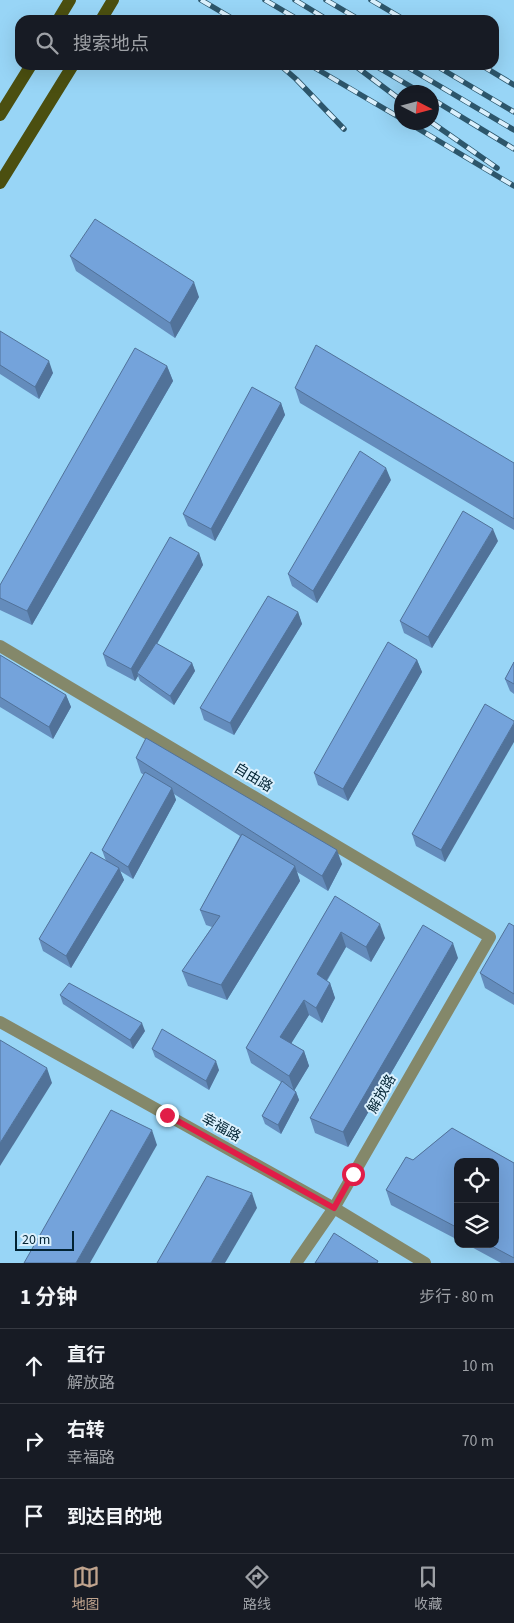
<!DOCTYPE html>
<html lang="zh">
<meta charset="utf-8">
<style>
body{margin:0;font-family:"Source Sans 3","Noto Sans SC",sans-serif;background:#20242c;color:#f1f3f6}
.controls{position:absolute;right:15px;bottom:15px;display:grid;overflow:hidden;border-radius:10px;box-shadow:0 5px 20px #0002}
.controls button{width:45px;height:45px;display:grid;place-items:center;padding:0;border:0;border-bottom:1px solid #363941;background:#171b24;color:#f1f3f6;font:25px sans-serif}
.compass{position:absolute;left:394px;top:85px;width:45px;height:45px;border-radius:50%;background:#171b24;box-shadow:0 5px 20px #0002;rotate:96deg}
.scale{position:absolute;left:15px;bottom:12px;width:59px;box-sizing:border-box;padding-left:5px;border:2px solid #022333;border-top:0;font-size:14px;line-height:18px;white-space:nowrap;color:#022333;-webkit-text-stroke:4px #daf0fd;paint-order:stroke}
.stop{position:absolute;width:15px;height:15px;margin:-11px;border:4px solid #e11d48;border-radius:50%;background:#fff}
.stop.end{background:#e11d48;border-color:#fff;box-shadow:0 1px 5px #0008}
.list{margin:0;padding:0;list-style:none}
h2{display:flex;justify-content:space-between;align-items:center;height:65px;margin:0;padding:0 20px;font-size:21px}
h2 small{font-size:16px;font-weight:400;color:#9ea1a6}
.list li{display:grid;grid-template-columns:32px 1fr auto;gap:15px;align-items:center;box-sizing:border-box;height:75px;padding:0 20px;border-top:1px solid #363941}
.list b{display:block;font-size:19px;white-space:nowrap}
.list p{margin:0;font-size:16px;white-space:nowrap;color:#9ea1a6}
.list em{font-size:16px;font-style:normal;color:#9ea1a6}
.icon{flex:none;width:28px;height:28px;fill:none;stroke:currentColor;stroke-width:2;stroke-linecap:round;stroke-linejoin:round}
.map{position:relative;flex:none;width:514px;height:1263px;overflow:hidden}
.search{position:absolute;background:#171b24;box-shadow:0 5px 20px #0002;left:15px;right:15px;top:15px;height:55px;display:flex;align-items:center;gap:12px;box-sizing:border-box;padding:0 18px;border-radius:15px;color:#9ea1a6;font-size:19px}
.sheet{height:290px;background:#171b24}
nav{display:flex;justify-content:space-around;align-items:center;box-sizing:border-box;height:70px;border-top:1px solid #363941;background:#171b24;font-size:14px;color:#9ea1a6}
nav a{display:grid;justify-items:center;gap:2px}
nav .on{color:#c0a48e}
.map>svg:first-child{display:block}
</style>
<div class="map">
<svg width="514" height="1263" viewBox="0 0 514 1263">
<rect width="100%" height="100%" fill="#98d5f6"/>
<g fill="none" stroke-linecap="round" stroke-linejoin="round">
<g stroke="#84886a" stroke-width="12">
<path d="M0,646l490,291 -156,271 -38,55"/>
<path d="M0,1022l334,186 91,55"/>
</g>
<g stroke="#4b4f10" stroke-width="12">
<path d="M58,20l12,-20"/>
<path d="M101,20l12,-20"/>
<path d="M0,115l31,-50"/>
<path d="M0,183l73,-118"/>
</g>
<defs>
<g id="rail">
<path d="M201,0l34,20"/>
<path d="M265,0l34,20"/>
<path d="M295,0l33,20"/>
<path d="M326,0l34,20"/>
<path d="M371,0l34,20"/>
<path d="M280,65l16,14 48,50"/>
<path d="M310,65l92,54"/>
<path d="M354,65l48,36"/>
<path d="M374,65l46,27"/>
<path d="M404,65l110,65"/>
<path d="M435,65l79,47"/>
<path d="M481,65l33,20"/>
<path d="M432,99l82,50"/>
<path d="M407,122l107,64"/>
<path d="M431,122l66,46"/>
</g>
</defs>
<use href="#rail" stroke="#2d566b" stroke-width="5.5"/>
<use href="#rail" stroke="#daf0fd" stroke-width="4" stroke-dasharray="11" stroke-linecap="butt"/>
</g>
<g fill="#648cbc">
<path d="M70,256l129,41 -24,41 -99,-67z"/>
<path d="M0,331l53,42 -14,26 -39,-25z"/>
<path d="M167,366l6,15 -141,244 -32,-15v-25z"/>
<path d="M295,388l219,75v67l-214,-127z"/>
<path d="M281,403l4,12 -70,126 -27,-15 -5,-12z"/>
<path d="M391,480l-74,123 -25,-17 -4,-12z"/>
<path d="M498,541l-66,107 -28,-15 -4,-12z"/>
<path d="M199,553l4,12 -46,79 35,19 3,8 -21,34 -34,-24 -2,-5 -3,5 -28,-15 -4,-12z"/>
<path d="M298,612l4,12 -68,111 -30,-15 -4,-12z"/>
<path d="M0,655l66,40 5,12 -18,32 -53,-32z"/>
<path d="M417,660l5,12 -74,129 -30,-16 -4,-12z"/>
<path d="M514,662v32l-4,-3 -5,-12z"/>
<path d="M485,704l-40,158 -29,-16 -4,-12z"/>
<path d="M136,758l206,106 -14,27 -31,-19 3,9 -73,119 -39,-14 -6,-15 30,-44 -6,-2 -6,-15 40,-74 -66,-42 2,6 -43,79 -13,-8 4,9 -53,88 -28,-17 -4,-12 67,-78 -4,-11 42,-75 -3,-2z"/>
<path d="M335,896l50,42 -14,24 -25,-15 -19,34 3,2 5,15 -13,25 -13,-8 -18,28 13,8 5,15 -15,24 2,2 3,8 -18,34 -16,-10 -3,-8 19,-34 -30,-19 -5,-15z"/>
<path d="M514,926v79l-29,-17 -5,-15z"/>
<path d="M458,958l-110,189 -33,-14 -5,-15z"/>
<path d="M60,995l85,36 -12,18 -70,-45z"/>
<path d="M152,1049l67,21 -10,20 -54,-33z"/>
<path d="M452,1128l62,35v100h-13l-35,-19h29v-82h-37v78l-67,-35 -5,-15 20,-33 7,3z"/>
</g>
<g fill="#517299">
<path d="M194,282l5,15 -24,41 -5,-15z"/>
<path d="M49,361l4,12 -14,26 -4,-12z"/>
<path d="M167,366l6,15 -141,244 -5,-14z"/>
<path d="M281,403l4,12 -70,126 -4,-12z"/>
<path d="M386,468l5,12 -74,123 -4,-12z"/>
<path d="M493,529l5,12 -66,107 -4,-11z"/>
<path d="M199,553l4,12 -64,109 -2,-1 1,3 -3,5 -4,-12z"/>
<path d="M298,612l4,12 -68,111 -4,-12z"/>
<path d="M417,660l5,12 -74,129 -5,-12z"/>
<path d="M192,663l3,8 -21,34 -4,-9z"/>
<path d="M66,695l5,12 -18,32 -4,-12z"/>
<path d="M514,723v19l-69,120 -4,-12z"/>
<path d="M172,788l4,12 -43,79 -5,-12z"/>
<path d="M337,850l5,14 -14,27 -6,-15z"/>
<path d="M295,866l5,15 -73,119 -6,-15z"/>
<path d="M119,868l5,12 -53,88 -5,-12z"/>
<path d="M380,924l5,14 -14,24 -5,-15z"/>
<path d="M341,932l5,15 -24,41 -5,-14z"/>
<path d="M453,943l5,15 -110,189 -5,-15z"/>
<path d="M330,983l5,15 -13,25 -6,-15z"/>
<path d="M304,1000l5,15 -23,37 -6,-15z"/>
<path d="M142,1023l3,8 -12,18 -3,-9z"/>
<path d="M304,1051l5,15 -15,25 -5,-15z"/>
<path d="M216,1061l3,9 -10,20 -3,-9z"/>
<path d="M47,1068l5,15 -52,83v-23z"/>
<path d="M296,1092l3,8 -18,34 -3,-9z"/>
<path d="M152,1130l5,15 -67,118h-14z"/>
<path d="M252,1193l5,15 -32,55h-14z"/>
</g>
<g fill="#74a3db" stroke="#517299">
<path d="M95,219l99,63 -24,41 -100,-67z"/>
<path d="M0,331l49,30 -14,26 -35,-22z"/>
<path d="M316,345l198,118v56l-219,-131z"/>
<path d="M135,348l32,18 -140,245 -27,-13v-13z"/>
<path d="M252,387l29,16 -70,126 -28,-15z"/>
<path d="M360,451l26,17 -73,123 -25,-17z"/>
<path d="M463,511l30,18 -65,108 -28,-16z"/>
<path d="M170,537l29,16 -68,116 -28,-15z"/>
<path d="M268,596l30,16 -68,111 -30,-15z"/>
<path d="M388,642l29,18 -74,129 -29,-16z"/>
<path d="M156,643l36,20 -22,33 -33,-23z"/>
<path d="M0,655l66,40 -17,32 -49,-30z"/>
<path d="M514,662v22l-9,-5z"/>
<path d="M485,704l29,17v2l-73,127 -29,-16z"/>
<path d="M146,738l191,112 -15,26 -186,-118z"/>
<path d="M145,772l27,16 -44,79 -26,-17z"/>
<path d="M242,834l53,32 -74,119 -39,-14 38,-55 -20,-6z"/>
<path d="M91,852l28,16 -53,88 -27,-17z"/>
<path d="M335,896l45,28 -14,23 -25,-15 -24,42 13,9 -14,25 -12,-8 -24,37 24,14 -15,25 -43,-28z"/>
<path d="M509,923l5,3v68l-34,-21z"/>
<path d="M423,925l30,18 -110,189 -33,-14z"/>
<path d="M69,983l73,40 -12,17 -70,-45z"/>
<path d="M162,1029l54,32 -10,20 -54,-32z"/>
<path d="M0,1040l47,28 -47,75z"/>
<path d="M282,1081l14,11 -18,33 -16,-9z"/>
<path d="M111,1110l41,20 -76,133h-52z"/>
<path d="M452,1128l62,35v95l-26,-14h7v-82h-37v66l-72,-38 20,-33 7,3z"/>
<path d="M207,1176l45,17 -41,70h-54z"/>
<path d="M334,1233l44,28 -1,2h-62z"/>
</g>
<g fill="none" stroke-linecap="round" stroke-linejoin="round">
<path stroke="#e11d48" stroke-width="6" d="M167,1115l167,93 19,-34"/>
</g>
<g text-anchor="middle" dominant-baseline="central" stroke-width="4" stroke-linejoin="round" paint-order="stroke">
<g font-size="14" fill="#022333" stroke="#daf0fd">
<text transform="translate(253 778) rotate(31)">自由路</text>
<text transform="translate(382 1094) rotate(-60)">解放路</text>
<text transform="translate(221 1128) rotate(29)">幸福路</text>
</g>
</g>
</svg>
<div class="controls">
<button><svg class="icon" aria-label="locate" viewBox="0 0 24 24"><circle cx="12" cy="12" r="6"/><path d="M12 2v4M12 18v4M2 12h4M18 12h4"/></svg></button>
<button><svg class="icon" aria-label="layers" viewBox="0 0 24 24"><path d="M12 4l9 5-9 5-9-5zM3 14l9 5 9-5"/></svg></button>
</div>
<svg class="compass" viewBox="-18 -18 36 36"><path d="M0-13l5 13h-10z" fill="#e53935"/><path d="M0 13l5-13h-10z" fill="#9ea1a6"/></svg>
<div class="scale">20 m</div>
<div class="stop" style="left:353px;top:1174px"></div>
<div class="stop end" style="left:167px;top:1115px"></div>
<div class="search"><svg class="icon" aria-label="search" viewBox="0 0 24 24"><circle cx="10" cy="10" r="6"/><path d="M15 15l6 6"/></svg>搜索地点</div>
</div>
<section class="sheet">
<h2>1 分钟<small>步行 · 80 m</small></h2>
<ul class="list">
<li><svg class="icon" aria-label="ahead" viewBox="0 0 24 24"><path d="M12 20V5M6 11l6-6 6 6"/></svg><div><b>直行</b><p>解放路</p></div><em>10 m</em></li>
<li><svg class="icon" aria-label="right" viewBox="0 0 24 24"><path d="M7 20v-9h11M14 6l5 5-5 5"/></svg><div><b>右转</b><p>幸福路</p></div><em>70 m</em></li>
<li><svg class="icon" aria-label="arrive" viewBox="0 0 24 24"><path d="M6 21V4h12l-3 4 3 4H6"/></svg><div><b>到达目的地</b></div></li>
</ul>
</section>
<nav>
<a class="on"><svg class="icon" aria-label="map" viewBox="0 0 24 24"><path d="M3 6l6-2 6 2 6-2v14l-6 2-6-2-6 2zM9 4v14M15 6v14"/></svg>地图</a>
<a><svg class="icon" aria-label="directions" viewBox="0 0 24 24"><path d="M12 3l9 9-9 9-9-9zM9 14v-3h6M13 9l2 2-2 2"/></svg>路线</a>
<a><svg class="icon" aria-label="saved" viewBox="0 0 24 24"><path d="M7 4h10v16l-5-4-5 4z"/></svg>收藏</a>
</nav>
